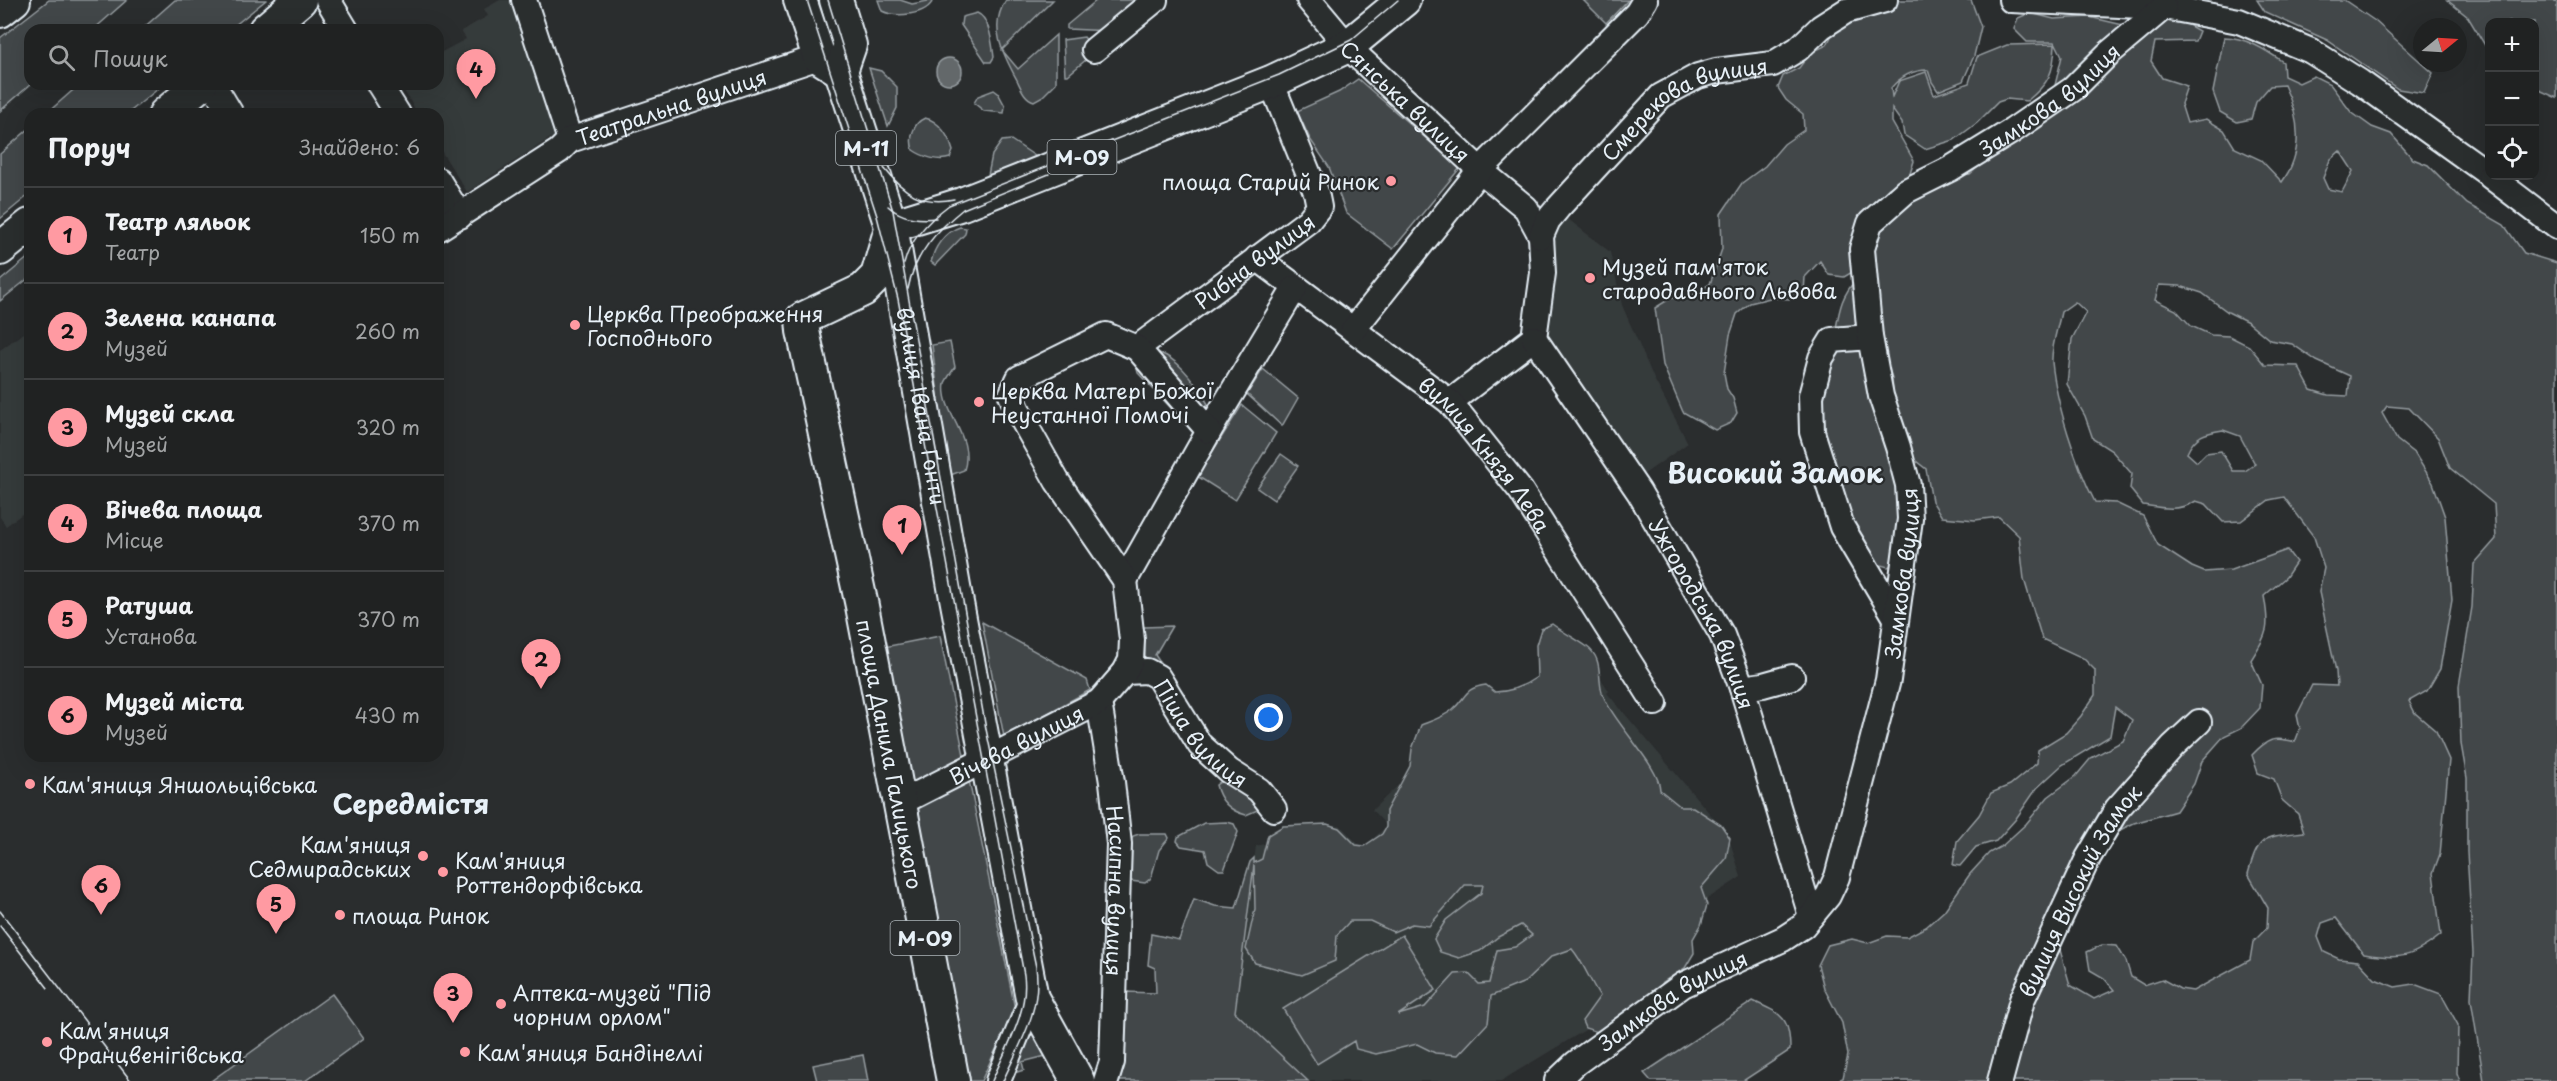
<!DOCTYPE html>
<html lang="uk">
<meta charset="utf-8">
<style>
body{margin:0;font-family:"Playpen Sans",sans-serif;background:#282a2a;color:#f1f3f6}
.controls{position:absolute;right:18px;top:18px;display:grid;overflow:hidden;border-radius:12px;box-shadow:0 6px 24px #0002}
.controls button{width:54px;height:54px;display:grid;place-items:center;padding:0;border:0;border-bottom:2px solid #3d3f40;background:#202222;color:#f1f3f6;font:30px sans-serif}
.compass{position:absolute;left:2413px;top:18px;width:54px;height:54px;border-radius:50%;background:#202222;box-shadow:0 6px 24px #0002;rotate:72deg}
.you{position:absolute;left:1269px;top:718px;width:21px;height:21px;margin:-15px;border:4px solid #fff;border-radius:50%;background:#1a73e8;box-shadow:0 0 0 9px #1a73e833}
.badge{display:grid;place-items:center;width:39px;height:39px;border-radius:50%;background:#ff9aa2;color:#111;font-size:20px;font-weight:700}
.pin{position:absolute;translate:-50% -50px;filter:drop-shadow(0 2px 3px #0008)}
.pin::after{content:'';position:absolute;top:32px;width:21px;height:18px;background:inherit;clip-path:polygon(0 0,100% 0,50% 100%)}
.list{margin:0;padding:0;list-style:none}
h2{display:flex;justify-content:space-between;align-items:center;height:78px;margin:0;padding:0 24px;font-size:26px}
h2 small{font-size:20px;font-weight:400;color:#a2a4a5}
.list li{display:grid;grid-template-columns:39px 1fr auto;gap:18px;align-items:center;box-sizing:border-box;height:96px;padding:0 24px;border-top:2px solid #3d3f40}
.list b{display:block;font-size:22px;white-space:nowrap}
.list p{margin:0;font-size:20px;white-space:nowrap;color:#a2a4a5}
.list em{font-size:20px;font-style:normal;color:#a2a4a5}
.icon{flex:none;width:33px;height:33px;fill:none;stroke:currentColor;stroke-width:2;stroke-linecap:round;stroke-linejoin:round}
.map{position:relative;flex:none;width:2557px;height:1081px;overflow:hidden}
.search{position:absolute;background:#202222;box-shadow:0 6px 24px #0002;left:24px;top:24px;width:420px;height:66px;display:flex;align-items:center;gap:15px;box-sizing:border-box;padding:0 21px;border-radius:18px;color:#a2a4a5;font-size:22px}
.panel{position:absolute;background:#202222;box-shadow:0 6px 24px #0002;left:24px;top:108px;width:420px;height:654px;border-radius:18px}
.map>svg:first-child{display:block}
</style>
<div class="map">
<svg width="2557" height="1081" viewBox="0 0 2557 1081">
<rect width="100%" height="100%" fill="#2a2d2e"/>
<filter id="ink" filterUnits="userSpaceOnUse"><feTurbulence type="fractalNoise" baseFrequency=".0167" numOctaves="2"/><feDisplacementMap in="SourceGraphic" scale="12" xChannelSelector="R" yChannelSelector="G"/><feConvolveMatrix kernelMatrix="1 2 1 2 8 2 1 2 1" color-interpolation-filters="sRGB"/></filter>
<g filter="url(#ink)">
<g fill="#363a3b">
<path d="M500,0h11l44,135 -88,57 -29,-46v-32h-20l-18,-30h38v-30l28,-15 -5,-8 27,-15 -4,-7z"/>
<path d="M1563,215l47,37 12,53 32,74 34,64 -52,37 -93,-151 4,-91z"/>
<path d="M30,328v180l-24,18 -6,-9v-167z"/>
<path d="M1579,644l30,47 -2,2 121,142 13,42 -77,50 17,45 -180,109h-193l-74,-69 22,-166 84,-21 18,19 7,2 22,-20 -15,-16 35,-33z"/>
</g>
<g fill="#424648" stroke="#959ca0" stroke-width="1.5" fill-rule="evenodd">
<path d="M49,0h78l-34,30h-63l1,54 -31,27v-73z"/>
<path d="M175,0h91l-37,30h-88z"/>
<path d="M878,0h22l12,4 21,-4c-6,15 -37,18 -51,11z"/>
<path d="M1006,0h47l-51,50 16,19 38,-34v48l-13,13 -9,5c-9,-2 -13,-13 -17,-21 -14,-26 -29,-53 -11,-80z"/>
<path d="M1097,0h46l-31,31 -45,-2v-4z"/>
<path d="M1583,0h45l-22,23z"/>
<path d="M1885,0h86l10,27 -7,29 -11,25 -25,10 -6,-9 -4,-12c-15,0 -28,7 -37,18l1,9 7,-16 27,-9 8,23 35,-12 8,-26 30,-12 48,-1c-1,29 -6,39 -28,57l-20,-2 -9,3 -21,21 -23,17 -29,9 -21,-14 -2,-12 -10,-14v13l22,39 -6,19 -19,8 -11,11 10,9 63,-32 19,-2 81,-72 11,-46 -7,-14h-28l-13,-13 4,-11 12,-5 24,6 35,-2 34,8 32,-5 28,2 16,9 -4,10 -40,1 -4,19 11,17 25,8 -6,18 6,19 19,-4 18,11 11,18 26,12 21,22c22,-30 18,-64 2,-97l-14,1 -14,16 -5,17 -14,3 -17,-10 -7,-20 11,-55c21,0 42,13 59,25l1,14 15,7 15,-7 16,8 21,28 21,15 19,7 22,25 15,6 39,39 37,21 20,28 33,10v818h-73l-13,-82 2,-46 -6,-101v-74l-6,-34 -2,-58 13,-79 2,-43 22,-25 -2,-35 -44,-36 -12,-30 -29,-30 -22,-2 -5,7 15,27 18,14 18,29 12,34 7,83 -12,69 -13,22 -18,10 6,12 21,18 13,29 -9,94 -7,19 8,62c-29,23 -41,25 -77,19l-28,-36 -14,5 -4,14 6,15 15,7 19,2 17,18 20,8 19,-3 27,10 17,31 -1,48 3,8h-625l8,-3 5,-23 -6,-32 -18,-35 -6,-23 10,-20 24,-6 16,4 19,-7 20,1 19,-10 18,-16 26,-37 19,-21 13,-7 24,-22 22,-27 28,-21 15,-18 32,-17 9,-21 -17,-13 -5,29 -48,29 -25,23 -22,32 -19,21 -20,6 -16,19 -7,-1 4,-24 22,-26 12,-22 19,-8 27,-22 1,-13 28,-17 15,-17 14,-21v-25l-12,-12 -41,-19 -18,-60 -5,-43 -20,-19 -24,3 -33,-3 -10,-16 -6,-32 -19,-15 -12,-40 -3,-36 -10,-30 -2,-43 -12,-28 -9,-9 -15,9 -15,-2 -9,-14 -15,16 -1,15 -13,7 -21,-1 -20,5 -13,11 -7,21 -6,38 3,16 6,9 4,15 -6,10 -16,7 -32,-18 -20,-47 -8,-57 16,-10h17l22,-14 12,-35 -1,-35 21,-31 23,-17 19,-22 20,-14 -1,-16 -17,-14 -8,-12 5,-12 16,-8 11,-15 17,-8 9,-19zM2340,151l13,20 -11,21 -14,-3 -5,-11 7,-18zM2159,285l21,1 22,7 26,19 20,10 22,18 22,4 25,17 33,15 -2,20 -20,-1 -17,-5 -13,-24 -33,-1 -16,-19 -20,-10 -18,-1 -20,-9 -15,-16 -21,-10zM2075,302l11,10 -14,27 -5,45 18,32 8,23 19,12 20,23 -2,15 13,16c19,3 36,7 53,-4l10,3 17,18 18,-1 28,-21 15,-3 30,40 10,31 -5,24 17,79 1,15 -25,-1 -15,30 3,14 -5,13c-21,-6 -28,-3 -43,13l6,18 16,6 8,21 16,14 6,18c-40,5 -45,2 -56,42l20,34 -1,20 -14,14 -3,18 -57,31 -13,-2 -18,-10 -18,6 -13,-8 -5,-16 -9,-15 -15,-1 -15,7 3,18 14,8 10,12 -20,9 -24,-14 -10,-35 6,-32 48,-85 20,-10 42,-12 18,-27 8,-23 22,-25 17,-8 19,-20 2,-23 -11,-25c17,-28 19,-31 13,-64l22,-19 10,-15 -9,-12 -56,20 -27,2 -12,-5 -34,-22 -15,-29 -27,-13 -21,-1c-19,-36 -39,-100 -43,-140 -1,-16 6,-35 9,-50zM2223,430l17,6 15,28 -10,7h-12l-12,-20 -15,2 -9,9 -10,-9c8,-18 18,-20 36,-23z"/>
<path d="M2257,0h87l31,21 58,52 -9,20 -26,-4 -71,-49 -62,-28z"/>
<path d="M2447,0h106l4,2v96l-22,-10 -1,-66h-44l-1,30 -21,-35z"/>
<path d="M977,13c13,5 15,31 17,44l-3,5h-5l-25,-37 1,-8z"/>
<path d="M1084,37l10,12v4l-26,22h-3l-2,-35z"/>
<path d="M869,68l12,3 16,16v21l-9,18z"/>
<path d="M1358,79l102,89 -67,81 -47,-36 -17,-46 -19,-28 -13,-28 42,-19z"/>
<path d="M80,84h84l-37,30h-81z"/>
<path d="M994,90l4,3 7,13 -1,7 -20,-2 -10,-8 4,-7z"/>
<path d="M925,118c15,3 24,19 28,33l-3,7c-11,4 -27,-1 -37,-8 -4,-12 0,-27 12,-32z"/>
<path d="M30,128v66l-30,25v-65z"/>
<path d="M1011,140l27,18 -50,17 4,-20 10,-14z"/>
<path d="M960,227l6,1 -1,6 -30,31 -4,-3c3,-14 13,-30 29,-35z"/>
<path d="M30,256v21l-30,24v-20z"/>
<path d="M1857,278l6,58 -27,-8c4,-22 6,-32 21,-50z"/>
<path d="M950,342l5,25c-3,5 -8,11 -10,16 -5,29 30,53 19,87l-16,6 -16,-131z"/>
<path d="M1862,344l36,119v99l-10,5 -14,-4 -12,-28 -15,-13 -31,-91 15,-82z"/>
<path d="M1159,353c21,6 38,32 49,51l-14,25 -10,-7 -46,-49 -2,-8z"/>
<path d="M1263,369l35,29 -16,28 -35,-32z"/>
<path d="M1242,405l34,28 -41,67 -38,-24z"/>
<path d="M1281,454l17,12 -24,34 -17,-12z"/>
<path d="M982,622l105,58 3,10 -86,47z"/>
<path d="M1552,624c11,8 24,15 34,22 18,13 11,30 16,46 9,29 58,74 58,98l21,17h12l28,18 9,13 -4,21 -25,29 6,17 -6,20 -8,14 1,14 -9,15 -22,14 -9,15 -53,36 -16,-5 -3,-7 18,-25c-11,-16 -16,-33 -28,-47l-20,7 -27,26 -34,14 -3,27 -30,32 -23,-2 -18,-9 -41,10 -20,-5 -2,-8 -37,23 -34,-55 119,-74 34,55 -38,25 27,-8 30,-33 13,-1 11,11 10,-1 8,-33 18,-3 17,-12 -11,-10 -23,12 -18,14 -21,7 -19,-6 -6,-13 12,-19 35,-27 2,-8h-18l-36,41 -17,-2 -19,8 -23,-11h-20l-13,14 -2,26 -33,14 -47,-12 -9,-14 9,-40 -1,-44 -19,147 73,69h-190l6,-89 32,1 -1,-25 -7,-3 3,-31 28,6 15,-41 21,7 21,2 14,-46 4,-4v5l8,-4 6,-24 15,-9 44,-2 12,4 17,17 8,1 18,-12 4,-7v-16l24,-45 2,-17 9,-24c10,-4 23,-8 31,-15 15,-12 11,-22 34,-25l9,7c16,0 29,-6 42,-15l-1,-32 5,-16z"/>
<path d="M1172,626l-17,29 6,9 -5,2 -11,-6 -1,-33z"/>
<path d="M940,636l75,373 -34,72h-13l-1,-2 -88,-431z"/>
<path d="M1230,781l28,11 4,16 -16,7c-16,-4 -26,-13 -30,-30l4,-3z"/>
<path d="M1227,822l7,2 4,8 -14,38h-5l-11,-8 -3,-12 -24,-4 -4,-5 1,-4 26,-14z"/>
<path d="M1139,834h28l2,4 -10,12 -8,28 -6,5 -14,-2 -2,-4 1,-34 3,-7z"/>
<path d="M332,994l32,44 -59,43h-94z"/>
<path d="M1753,1001c28,13 37,15 37,49l-47,31h-92l-7,-8z"/>
<path d="M1036,1024l21,38 -8,2 -3,-8 -24,6 2,8 -10,3z"/>
<path d="M863,1055l5,26h-51l-4,-16z"/>
</g>
<circle fill="#63686b" stroke="#989fa3" stroke-width="1.5" cx="949" cy="71" r="13"/>
<g fill="none" stroke-linecap="round" stroke-linejoin="round">
<defs>
<g id="minor">
<path d="M328,0l18,30"/>
<path d="M524,0l46,140"/>
<path id="s1" d="M1309,0l41,49 130,121 46,38 15,28 2,37 -9,65 -84,64"/>
<path d="M2011,0l153,7 75,14 72,30 49,31 130,93"/>
<path d="M1094,50l61,-50"/>
<path d="M213,84l18,30"/>
<path d="M379,84l19,30"/>
<path d="M2490,176l67,51"/>
<path d="M438,180l22,36"/>
<path id="s2" d="M438,229l121,-78 11,-11 249,-83"/>
<path id="s3" d="M1541,236l7,-16 10,-12 103,-112 37,-20 18,-5 57,-7 25,-15 23,-22 25,-16 39,-11"/>
<path id="s4" d="M1257,258l193,144 71,89 134,212"/>
<path d="M1353,330l127,-160 157,-157 8,-13"/>
<path d="M1870,337l-38,3 -11,18 -10,38 1,36 30,95 54,91"/>
<path id="s5" d="M1534,338l105,154 83,143 20,53 69,228"/>
<path id="s6" d="M1137,348l171,-127 11,-14 -3,-15 -45,-110"/>
<path d="M1125,580l84,-149 86,-143"/>
<path id="s7" d="M1125,672l22,-1 11,6 42,68 29,26 30,19 15,19"/>
<path d="M1742,688l21,-3 29,-8"/>
<path id="s8" d="M1099,702l13,80 7,62 -7,218 -6,19"/>
<path id="s9" d="M900,803l199,-101 26,-30 6,-12 1,-20 -7,-60 -68,-99 -36,-64 -10,-22 8,-17 87,-43 31,13 72,83"/>
<path d="M998,1081l34,-83"/>
<path id="s10" d="M1557,1081l19,-18 107,-78 100,-46 20,-13 25,-30 9,-19 51,-197 22,-161 -2,-34 -10,-38 -17,-51 -11,-59 -8,-88 8,-26 36,-32 44,-22 62,-38 61,-42 35,-35 56,-47"/>
<path id="s11" d="M2000,1081l22,-81 66,-142 29,-49 56,-63 26,-24"/>
</g>
<g id="major">
<path d="M800,0l19,57 22,14"/>
<path id="s12" d="M836,0l14,45 -9,26 50,155 63,361 78,411 46,83"/>
<path d="M0,11l14,-11"/>
<path d="M265,30l35,-30"/>
<path d="M165,114l36,-30"/>
<path d="M891,226l71,-22 309,-122 77,-36 56,-46"/>
<path id="s13" d="M889,235l-12,41 -14,14 -61,29 1,12 59,275 91,475"/>
<path d="M0,249l30,-24"/>
</g>
</defs>
<use href="#minor" stroke="#e8f1f8" stroke-width="28"/>
<use href="#major" stroke="#e8f1f8" stroke-width="36"/>
<use href="#minor" stroke="#2a2d2e" stroke-width="24"/>
<use href="#major" stroke="#2a2d2e" stroke-width="32"/>
<g stroke="#e8f1f8" stroke-width="1.5">
<path d="M807,0l70,216 21,83 126,676c5,37 -18,72 -32,106"/>
<path d="M828,0l65,211 93,518 50,238c6,43 -16,76 -33,114"/>
<path d="M884,168c19,24 38,38 70,31"/>
<path d="M888,206c13,12 32,14 48,12"/>
<path d="M904,264c6,-25 25,-44 45,-59l330,-130 72,-35 47,-40"/>
<path d="M908,289c6,-34 29,-59 55,-80l86,-35"/>
<path d="M0,911l131,170"/>
<path d="M0,926l48,62"/>
</g>
</g>
</g>
<g fill="#ff9aa2" stroke="#2a2d2e" stroke-width="2">
<circle cx="1391" cy="181" r="6"/>
<circle cx="1590" cy="278" r="6"/>
<circle cx="575" cy="325" r="6"/>
<circle cx="979" cy="402" r="6"/>
<circle cx="30" cy="784" r="6"/>
<circle cx="423" cy="856" r="6"/>
<circle cx="443" cy="872" r="6"/>
<circle cx="340" cy="915" r="6"/>
<circle cx="501" cy="1004" r="6"/>
<circle cx="47" cy="1042" r="6"/>
<circle cx="465" cy="1052" r="6"/>
</g>
<g text-anchor="middle" dominant-baseline="central" stroke-width="4.5" stroke-linejoin="round" paint-order="stroke">
<g fill="#2a2d2e" stroke="#afb6bb" stroke-width="1.5">
<rect x="836" y="131" width="60" height="34" rx="4.5"/>
<rect x="1047.5" y="140" width="69" height="34" rx="4.5"/>
<rect x="890.5" y="921" width="69" height="34" rx="4.5"/>
</g>
<g font-size="20" font-weight="bold" fill="#e8f1f8">
<text x="866" y="148">М-11</text>
<text x="1082" y="157">М-09</text>
<text x="925" y="938">М-09</text>
</g>
<g font-size="21" fill="#e8f1f8" stroke="#2a2d2e">
<text stroke="none"><textPath href="#s10" startOffset="1240">Замкова вулиця</textPath></text>
<text stroke="none"><textPath href="#s1" startOffset="140">Сянська вулиця</textPath></text>
<text stroke="none"><textPath href="#s2" startOffset="266">Театральна вулиця</textPath></text>
<text stroke="none"><textPath href="#s3" startOffset="200">Смерекова вулиця</textPath></text>
<text stroke="none"><textPath href="#s6" startOffset="146">Рибна вулиця</textPath></text>
<text stroke="none"><textPath href="#s12" startOffset="420">вулиця Івана Ґонти</textPath></text>
<text stroke="none"><textPath href="#s4" startOffset="303">вулиця Князя Лева</textPath></text>
<text stroke="none"><textPath href="#s10" startOffset="664">Замкова вулиця</textPath></text>
<text stroke="none"><textPath href="#s5" startOffset="324">Ужгородська вулиця</textPath></text>
<text stroke="none"><textPath href="#s7" startOffset="106">Піша вулиця</textPath></text>
<text stroke="none"><textPath href="#s9" startOffset="130">Вічева вулиця</textPath></text>
<text stroke="none"><textPath href="#s13" startOffset="574">площа Данила Галицького</textPath></text>
<text stroke="none"><textPath href="#s8" startOffset="190">Насипна вулиця</textPath></text>
<text stroke="none"><textPath href="#s11" startOffset="208">вулиця Високий Замок</textPath></text>
<text stroke="none"><textPath href="#s10" startOffset="142">Замкова вулиця</textPath></text>
</g>
<g font-size="21" fill="#e8f1f8" stroke="#2a2d2e" text-anchor="start">
<text x="1379" y="181" text-anchor="end">площа Старий Ринок</text>
<text x="1602" y="266">Музей пам'яток<tspan x="1602" dy="24">стародавнього Львова</tspan></text>
<text x="587" y="313">Церква Преображення<tspan x="587" dy="24">Господнього</tspan></text>
<text x="991" y="390">Церква Матері Божої<tspan x="991" dy="24">Неустанної Помочі</tspan></text>
<text x="42" y="784">Кам'яниця Яншольцівська</text>
<text x="411" y="844" text-anchor="end">Кам'яниця<tspan x="411" dy="24">Седмирадських</tspan></text>
<text x="455" y="860">Кам'яниця<tspan x="455" dy="24">Роттендорфівська</tspan></text>
<text x="352" y="915">площа Ринок</text>
<text x="513" y="992">Аптека-музей "Під<tspan x="513" dy="24">чорним орлом"</tspan></text>
<text x="59" y="1030">Кам'яниця<tspan x="59" dy="24">Францвенігівська</tspan></text>
<text x="477" y="1052">Кам'яниця Бандінеллі</text>
</g>
<g font-size="27" font-weight="bold" fill="#e8f1f8" stroke="#2a2d2e">
<text x="1775" y="471">Високий Замок</text>
<text x="411" y="802">Середмістя</text>
</g>
</g>
</svg>
<div class="controls">
<button>+</button>
<button>−</button>
<button><svg class="icon" aria-label="locate" viewBox="0 0 24 24"><circle cx="12" cy="12" r="6"/><path d="M12 2v4M12 18v4M2 12h4M18 12h4"/></svg></button>
</div>
<svg class="compass" viewBox="-18 -18 36 36"><path d="M0-13l5 13h-10z" fill="#e53935"/><path d="M0 13l5-13h-10z" fill="#a2a4a5"/></svg>
<div class="you"></div>
<div class="pin badge" style="left:902px;top:555px">1</div>
<div class="pin badge" style="left:541px;top:689px">2</div>
<div class="pin badge" style="left:453px;top:1023px">3</div>
<div class="pin badge" style="left:476px;top:99px">4</div>
<div class="pin badge" style="left:276px;top:934px">5</div>
<div class="pin badge" style="left:101px;top:915px">6</div>
<div class="search"><svg class="icon" aria-label="search" viewBox="0 0 24 24"><circle cx="10" cy="10" r="6"/><path d="M15 15l6 6"/></svg>Пошук</div>
<section class="panel">
<h2>Поруч<small>Знайдено: 6</small></h2>
<ul class="list">
<li><span class="badge">1</span><div><b>Театр ляльок</b><p>Театр</p></div><em>150 m</em></li>
<li><span class="badge">2</span><div><b>Зелена канапа</b><p>Музей</p></div><em>260 m</em></li>
<li><span class="badge">3</span><div><b>Музей скла</b><p>Музей</p></div><em>320 m</em></li>
<li><span class="badge">4</span><div><b>Вічева площа</b><p>Місце</p></div><em>370 m</em></li>
<li><span class="badge">5</span><div><b>Ратуша</b><p>Установа</p></div><em>370 m</em></li>
<li><span class="badge">6</span><div><b>Музей міста</b><p>Музей</p></div><em>430 m</em></li>
</ul>
</section>
</div>
